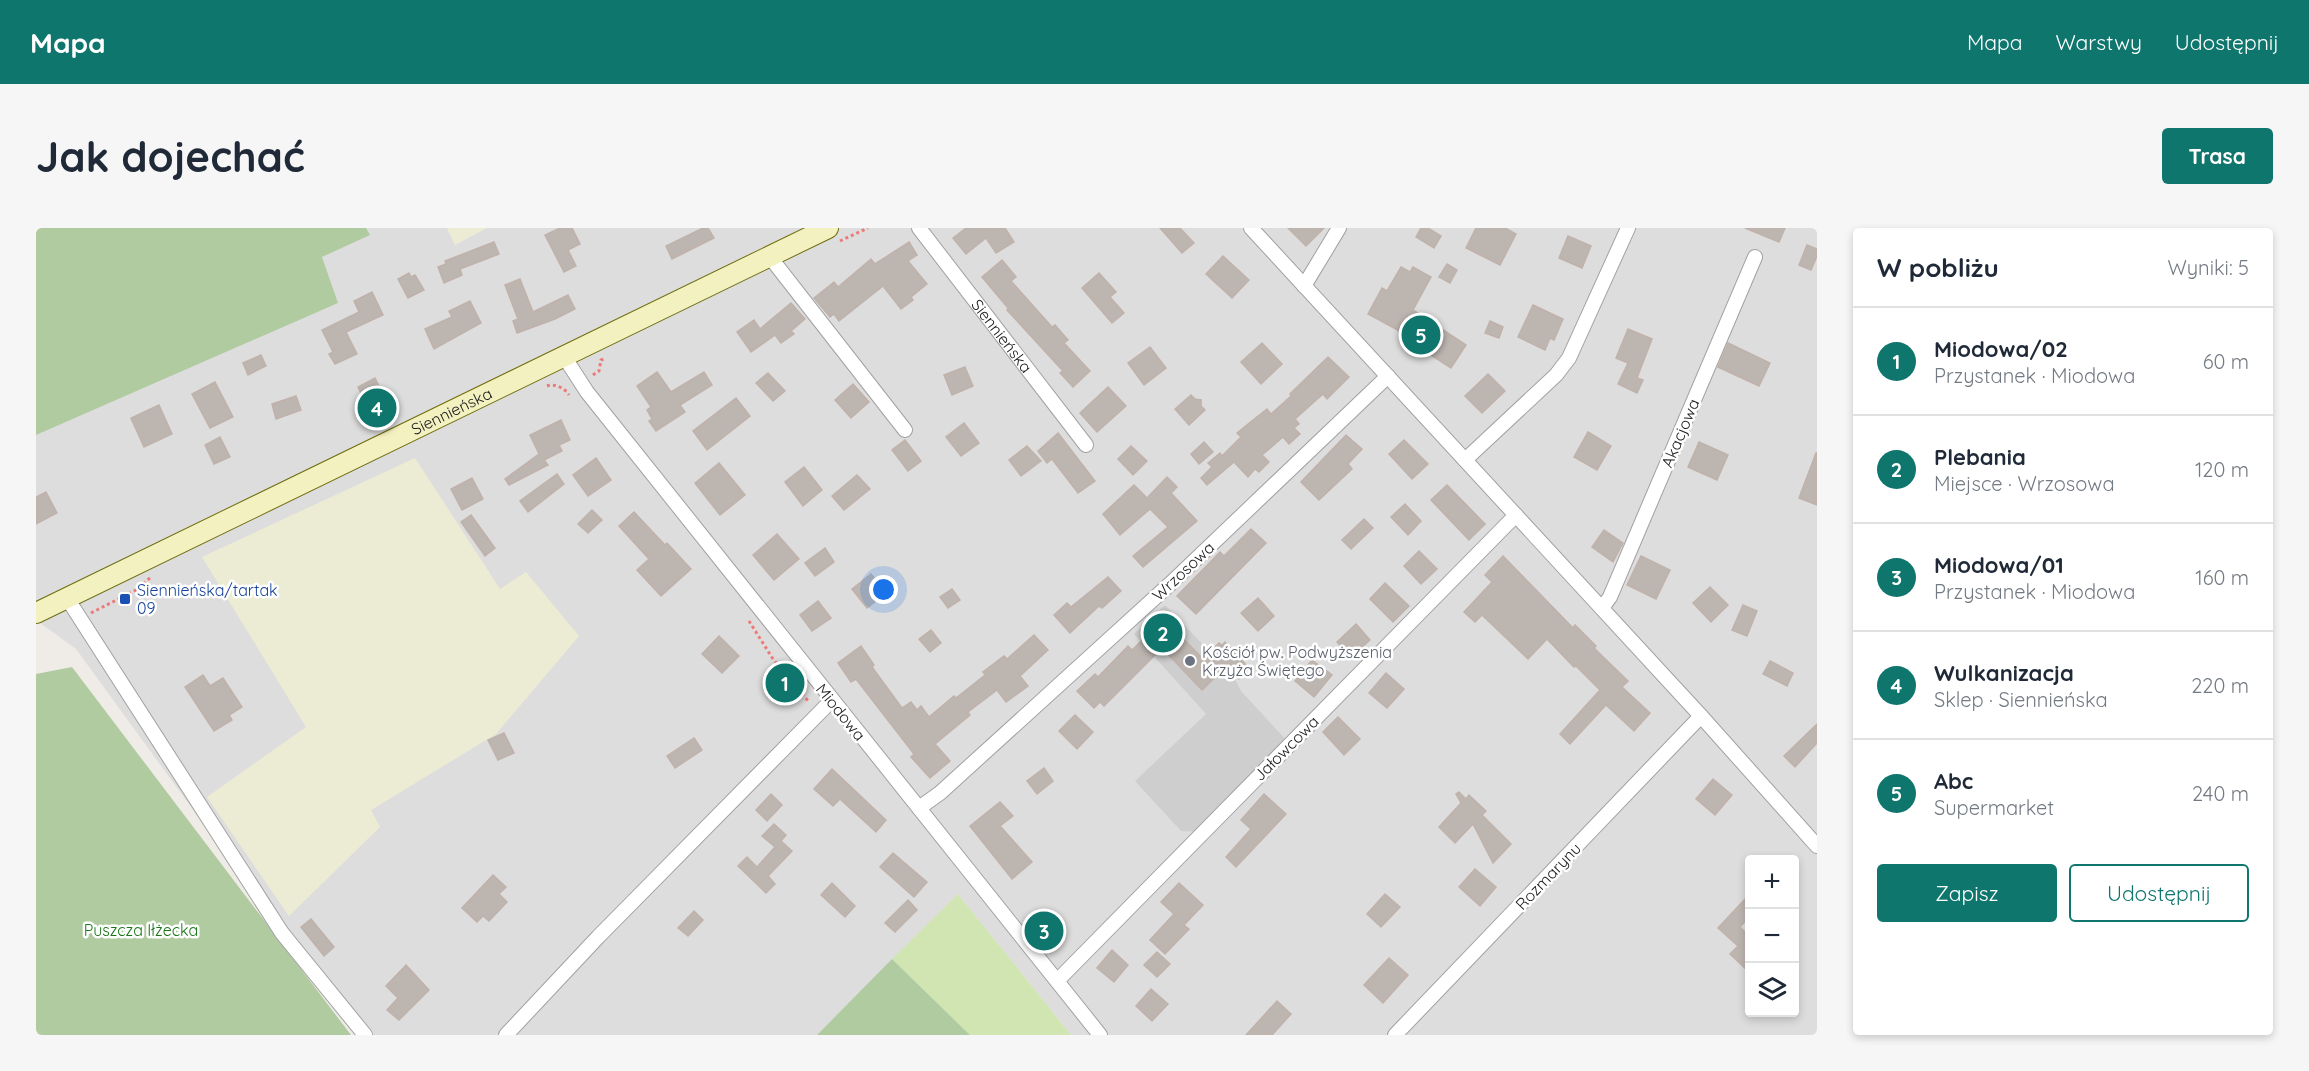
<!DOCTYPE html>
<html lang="pl">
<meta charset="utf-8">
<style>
body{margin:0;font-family:Quicksand,sans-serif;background:#f6f6f7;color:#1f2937}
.controls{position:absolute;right:18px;bottom:18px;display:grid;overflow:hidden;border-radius:6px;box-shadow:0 3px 9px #0003}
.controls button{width:54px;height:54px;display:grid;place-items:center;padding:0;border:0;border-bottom:2px solid #e0e1e3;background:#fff;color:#1f2937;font:30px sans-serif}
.you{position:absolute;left:848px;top:362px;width:21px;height:21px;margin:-15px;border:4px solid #fff;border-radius:50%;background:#1a73e8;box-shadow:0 0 0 9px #1a73e833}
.badge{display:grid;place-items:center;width:39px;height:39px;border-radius:50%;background:#0f766e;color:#fff;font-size:20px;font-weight:700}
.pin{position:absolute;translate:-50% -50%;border:3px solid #fff;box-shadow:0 2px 6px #0006}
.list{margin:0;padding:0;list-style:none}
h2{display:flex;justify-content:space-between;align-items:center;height:78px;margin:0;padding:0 24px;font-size:26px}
h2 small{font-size:20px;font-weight:400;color:#747a83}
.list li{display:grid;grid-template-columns:39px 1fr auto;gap:18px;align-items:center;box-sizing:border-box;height:108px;padding:0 24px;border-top:2px solid #e0e1e3}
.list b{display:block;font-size:22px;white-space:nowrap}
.list p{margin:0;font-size:20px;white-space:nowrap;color:#747a83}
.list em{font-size:20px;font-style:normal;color:#747a83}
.actions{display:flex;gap:12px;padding:18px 24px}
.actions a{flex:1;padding:14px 0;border:2px solid #0f766e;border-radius:6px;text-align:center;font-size:21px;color:#0f766e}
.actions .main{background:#0f766e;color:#fff}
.icon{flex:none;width:33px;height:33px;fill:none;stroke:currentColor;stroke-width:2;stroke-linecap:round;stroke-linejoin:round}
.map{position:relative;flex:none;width:1781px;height:807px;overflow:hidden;border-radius:6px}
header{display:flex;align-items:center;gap:36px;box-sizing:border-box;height:84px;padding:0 30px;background:#0f766e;color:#fff}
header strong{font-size:28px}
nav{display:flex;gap:33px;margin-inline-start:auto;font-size:21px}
.intro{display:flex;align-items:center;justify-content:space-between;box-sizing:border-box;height:144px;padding:0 36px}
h1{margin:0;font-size:42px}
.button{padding:15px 27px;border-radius:6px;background:#0f766e;color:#fff;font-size:21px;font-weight:700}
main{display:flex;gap:36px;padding:0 36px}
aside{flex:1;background:#fff;border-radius:6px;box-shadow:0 3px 9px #0003}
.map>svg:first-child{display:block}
</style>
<header>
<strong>Mapa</strong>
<nav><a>Mapa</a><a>Warstwy</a><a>Udostępnij</a></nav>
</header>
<div class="intro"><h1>Jak dojechać</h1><a class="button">Trasa</a></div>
<main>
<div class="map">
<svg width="1781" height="807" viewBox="0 0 1781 807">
<rect width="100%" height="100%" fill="#efece7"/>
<path fill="#dedddd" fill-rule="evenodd" d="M0,0h1781v807h-746l-113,-141 -141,141h-460l-281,-386 -40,-29zM1714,632h44v152h-44z"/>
<path fill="#cecece" d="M1129,377l69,72 7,14 48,52 -86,89 -22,-1 -46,-50 71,-67 -72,-80z"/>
<g fill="#ececd4">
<path d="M411,0h40l-32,17z"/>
<path d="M379,230l85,131 26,-17 53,64 -83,98 -125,76 9,17 -91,89 -82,-119 99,-70 -104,-170z"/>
</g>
<path fill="#d0e5b2" d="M922,666l113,141h-101l-78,-76z"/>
<g fill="#b1cba0">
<path d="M0,0h330l4,7 -48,22 16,46 -302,132z"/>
<path d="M36,439l279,368h-315v-361z"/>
<path d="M856,731l78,76h-153z"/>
</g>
<g fill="#bdb5b0" stroke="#c0b2ab" stroke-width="1.5">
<path d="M524,0h12l8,16 -12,6 8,16 -12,6 -19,-37z"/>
<path d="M667,0h5l6,10 -42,21 -6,-13z"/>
<path d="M930,0h39l9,14 -18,11 -10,-15 -20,16 -13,-16z"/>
<path d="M1124,0h20l14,15 -12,10z"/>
<path d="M1252,0h36l-18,18z"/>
<path d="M1385,0h7l13,8 -7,12 -18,-11z"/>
<path d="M1440,0h29l11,6 -16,31 -34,-17z"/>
<path d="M1709,0h40l-6,14z"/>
<path d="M1532,8l23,10 -9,22 -23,-10z"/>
<path d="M458,14l5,12 -39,15 2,6 -18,8 -6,-16 8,-3 -1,-3z"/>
<path d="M873,14l8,13 -9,6 19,23 -16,13 2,3 -12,9 -18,-23 -44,35 -5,-7 -4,3 -16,-19 20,-16 4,5 33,-28 4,5z"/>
<path d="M1771,17l10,4v7l-6,14 -12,-5z"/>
<path d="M1187,28l26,24 -17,18 -26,-24z"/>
<path d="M966,32l14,17 -5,4 41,46 3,-2 13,15 -4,3 26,28 -17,16 -13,-14 3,-2 -56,-61 1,-2 -26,-31z"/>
<path d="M1411,36l10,6 -7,13 -11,-6z"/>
<path d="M1365,39l9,5 3,-5 18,10 -18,33 53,35 -15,23 -48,-31 2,-3 -37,-20 14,-26 5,3z"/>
<path d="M373,45l2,4 4,-2 9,15 -16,8 -10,-19z"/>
<path d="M1063,45l17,19 -6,5 14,16 -12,10 -30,-35z"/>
<path d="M484,51l13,33 35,-17 7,14 -20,10 -38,14 -4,-12 5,-2 -13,-34z"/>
<path d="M336,64l11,23 -37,17 11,22 -22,10 -6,-10 4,-2 -11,-22 37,-18 -5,-11z"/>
<path d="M434,73l11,22 -47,26 -9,-20 27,-12 -3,-6z"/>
<path d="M755,75l14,16 -14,12 3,3 -13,9 -6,-8 -24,17 -14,-20 17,-12 6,9z"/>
<path d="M1497,77l30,14 -9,21 -4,-2 -5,12 -27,-13z"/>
<path d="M1454,93l13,6 -4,11 -14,-5z"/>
<path d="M1592,101l24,10 -15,39 6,2 -6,13 -19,-9 10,-21 -12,-5z"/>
<path d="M1226,115l20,21 -21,20 -20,-22z"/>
<path d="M1692,115l42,20 -11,23 -41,-19z"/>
<path d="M1114,119l16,21 -22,17 -16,-22z"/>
<path d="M225,127l5,11 -18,9 -5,-12z"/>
<path d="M1292,129l21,20 -22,22 -4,-5 -28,25 4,5 -5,4 6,6 -11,10 -6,-7 -21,18 7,7 -10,10 -4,-3 -7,8 -14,-15 -27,23 -6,-7 11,-11 -4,-4 12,-10 2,3 19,-19 -4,-4 11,-9 19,-15 4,5 20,-18 -1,-2z"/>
<path d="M929,139l8,19 -21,9 -8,-20z"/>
<path d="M621,144l14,20 33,-20 8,13 -32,20 5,7 -29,19 -7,-10 3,-2 -5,-9 4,-3 -14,-21z"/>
<path d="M732,145l17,18 -12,10 -17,-18z"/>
<path d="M1452,146l17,17 -23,22 -17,-17z"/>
<path d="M339,150l15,31 -17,8 -15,-30z"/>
<path d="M179,154l18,35 -23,11 -18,-34z"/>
<path d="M817,156l16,18 -18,16 -16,-18z"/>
<path d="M1072,159l18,19 -29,26 -17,-19z"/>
<path d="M1155,167l4,4 6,1v6l4,4 -16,15 -14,-16z"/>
<path d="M260,168l5,14 -25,9 -4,-15z"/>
<path d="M700,170l14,18 -43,34 -14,-19z"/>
<path d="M123,177l13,29 -28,13 -13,-29z"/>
<path d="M525,192l9,20 -11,5 3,6 -18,9 4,5 -39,20 -4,-6 34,-25 -9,-19z"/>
<path d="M928,195l15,20 -18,13 -15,-19z"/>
<path d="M1552,204l23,14 -14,24 -23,-13z"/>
<path d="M1022,205l37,48 -17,12 -26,-34 -5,4 -9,-12z"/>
<path d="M1310,207l16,14 -14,15 4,5 -33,31 -18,-18z"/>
<path d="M184,209l10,20 -16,7 -9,-19z"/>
<path d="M869,212l16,21 -13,10 -16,-21z"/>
<path d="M1368,212l24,24 -16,15 -23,-25z"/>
<path d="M1168,214l9,10 -14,12 -8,-10z"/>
<path d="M1663,214l29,13 -11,25 -29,-13z"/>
<path d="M991,218l14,15 -20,15 -12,-16z"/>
<path d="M1095,218l16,15 -14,14 -15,-16z"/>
<path d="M1780,225h1v52l-18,-7z"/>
<path d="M560,230l15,22 -23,16 -15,-21z"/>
<path d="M683,235l26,32 -25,20 -25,-32z"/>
<path d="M768,239l18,23 -19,16 -18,-24z"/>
<path d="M521,246l7,10 -36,28 -8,-11z"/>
<path d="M821,247l13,14 -26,21 -12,-14z"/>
<path d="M1131,249l10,10 -6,6 26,28 -54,46 -10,-11 35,-29 -18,-18 -30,26 -17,-21 31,-29 13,13z"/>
<path d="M436,250l11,21 -21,11 -11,-21z"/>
<path d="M1411,257l38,39 -16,16 -38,-40z"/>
<path d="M10,264l11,21 -21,11v-27z"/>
<path d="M1369,276l16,17 -13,14 -17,-18z"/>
<path d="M556,282l10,10 -14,13 -10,-9z"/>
<path d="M598,284l31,33 2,-2 24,26 -30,27 -24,-26 12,-11 -30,-33z"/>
<path d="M435,287l24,33 -10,8 -24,-34z"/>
<path d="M1328,291l9,9 -22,21 -9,-9z"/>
<path d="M1215,301l15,14 -70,71 -19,-18 43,-44 4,4z"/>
<path d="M1568,302l19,13 -10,19 -21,-15z"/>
<path d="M741,306l22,25 -25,21 -21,-25z"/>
<path d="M789,320l9,14 -19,14 -10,-13z"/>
<path d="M1383,323l18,18 -16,15 -17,-18z"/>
<path d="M1467,328l70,72 2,-3 21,21 -2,2 34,33 -6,6 28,26 -16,18 -28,-26 -36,39 -10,-10 40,-44 -24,-24 -2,1 -27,-28 -19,20 -46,-44 -7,7 -11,-10 28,-30 -7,-7z"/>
<path d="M1605,328l29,14 -14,29 -29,-14z"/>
<path d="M835,346l15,19 -19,15 -15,-19z"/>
<path d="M1072,349l13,14 -19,17 -3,-2 -29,27 -16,-18 13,-12 4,4z"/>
<path d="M1349,355l24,23 -16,16 -23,-23z"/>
<path d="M1674,359l18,18 -17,17 -18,-19z"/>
<path d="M916,361l8,11 -12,8 -8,-11z"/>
<path d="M1222,370l16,18 -16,15 -17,-18z"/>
<path d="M782,373l13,17 -19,13 -12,-16z"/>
<path d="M1707,377l14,6 -10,25 -15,-6z"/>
<path d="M1128,391l39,40 16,-16 3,2 3,-3 24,26 -10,11 -12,-13 -25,24 -40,-42 -58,58 -4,-4 -6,6 -17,-17 18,-17 3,3 30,-31 4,4z"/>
<path d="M1320,396l14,16 -19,17 -14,-15z"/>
<path d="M895,402l10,13 -11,9 -11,-13z"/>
<path d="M998,407l14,15 -28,26 8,10 -22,16 -9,-12 -29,22 2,3 -35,29 15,17 -20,17 -19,-21 3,-3 -58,-75 -5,3 -13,-19 23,-17 13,19 -2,2 30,41 9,-6 6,8 4,-4 8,11 25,-21 2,2 29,-23 -2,-3 21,-16 3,3z"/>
<path d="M683,408l20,20 -17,17 -20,-19z"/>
<path d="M1276,432l20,15 -18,22 -19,-16z"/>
<path d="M1734,433l23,12 -6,13 -24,-12z"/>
<path d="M1350,445l18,16 -17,19 -18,-15z"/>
<path d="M167,447l7,11 13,-8 19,29 -13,8 3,5 -18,11 -29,-44z"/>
<path d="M1039,487l18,17 -16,17 -18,-18z"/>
<path d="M1302,489l22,22 -16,16 -21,-23z"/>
<path d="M1781,496v19l-22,24 -11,-11z"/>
<path d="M468,505l10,20 -16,7 -10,-20z"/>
<path d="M658,510l8,12 -27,18 -8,-12z"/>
<path d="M1008,540l9,13 -16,13 -10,-13z"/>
<path d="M796,541l54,51 -10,12 -36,-33 -7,7 -19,-17z"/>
<path d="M1677,551l19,16 -17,20 -19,-16z"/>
<path d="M1423,564l7,7 3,-4 17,16 -4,4 29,29 -18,19 -20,-39 -18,19 -16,-16 22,-24 -5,-9z"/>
<path d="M735,566l11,11 -15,16 -11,-11z"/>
<path d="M1228,566l22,20 -50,53 -10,-10 25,-28 -10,-9z"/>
<path d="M964,574l13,14 -13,10 32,36 -20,17 -42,-53z"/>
<path d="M738,596l12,11 -5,6 11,10 -24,25 7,8 -9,9 -28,-27 9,-9 10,10 18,-20 -13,-11z"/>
<path d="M857,625l34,29 -13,15 -34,-30z"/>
<path d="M1439,641l21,18 -16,19 -21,-19z"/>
<path d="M457,647l13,12 -7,7 8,8 -18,19 -6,-5 -6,6 -15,-14z"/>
<path d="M796,655l23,23 -10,11 -24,-22z"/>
<path d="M1143,655l24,22 -19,20 5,4 -24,25 -15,-14 24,-26 -13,-12z"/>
<path d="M1349,666l15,13 -19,20 -14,-13z"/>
<path d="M1713,667v22l-9,10 8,8 1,-2v39l-19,-18 8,-8 -20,-18z"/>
<path d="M872,672l9,10 -22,22 -10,-9z"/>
<path d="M658,683l9,9 -15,16 -10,-8z"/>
<path d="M275,691l23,28 -10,9 -23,-29z"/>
<path d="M1076,722l16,15 -14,17 -17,-14z"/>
<path d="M1121,724l13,12 -13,13 -13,-12z"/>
<path d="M1353,730l19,17 -25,28 -19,-18z"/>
<path d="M370,737l23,25 -30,30 -12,-10 11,-12 -12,-12z"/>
<path d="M1115,761l17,15 -16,17 -16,-15z"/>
<path d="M1241,773l14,13 -19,21h-26z"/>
</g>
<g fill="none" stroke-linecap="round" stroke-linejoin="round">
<defs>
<g id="minor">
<path id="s1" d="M883,0l167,217"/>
<path d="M1215,0l450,488 116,130"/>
<path d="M734,29l135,173"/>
<path d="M1268,58l35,-58"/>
<path d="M529,130l22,34 513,643"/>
<path d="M1429,232l91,-85 13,-17 59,-130"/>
<path d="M31,370l215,335 83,102"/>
<path d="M1566,380l8,-11 145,-340"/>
<path d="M883,580l21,-15 230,-209 218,-208"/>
<path d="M1021,753l459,-466"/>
<path d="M470,807l92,-98 234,-237"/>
<path d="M1359,807l306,-319"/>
</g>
<g id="secondary">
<path id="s2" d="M0,385l792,-385"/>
</g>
</defs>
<use href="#minor" stroke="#a1a1a1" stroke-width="16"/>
<use href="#secondary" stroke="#6e6e0f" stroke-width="22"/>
<g stroke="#ed7a7a" stroke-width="3" stroke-dasharray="3 3" stroke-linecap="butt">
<path d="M804,13l28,-13"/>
<path d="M557,147l6,-4 2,-11 5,-2"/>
<path d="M511,158c7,-3 18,2 22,9"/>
<path d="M55,385l45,-23 14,-12"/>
<path d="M713,393l24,38 36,43"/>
</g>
<use href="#minor" stroke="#fff" stroke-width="14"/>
<use href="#secondary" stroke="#f4f1c1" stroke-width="20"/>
</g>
<rect fill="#1a4fb4" stroke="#fff" stroke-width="2" x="83" y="365" width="12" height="12" rx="3"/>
<circle fill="#6b7280" stroke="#fff" stroke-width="2" cx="1154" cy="433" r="6"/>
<g text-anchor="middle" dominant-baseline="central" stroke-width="5" stroke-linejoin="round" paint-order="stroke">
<g font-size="16" fill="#202020" stroke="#fff">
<text stroke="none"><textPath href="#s1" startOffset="136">Siennieńska</textPath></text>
<text stroke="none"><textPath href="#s2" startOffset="462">Siennieńska</textPath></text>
<text transform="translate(1644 205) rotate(-67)">Akacjowa</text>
<text transform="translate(1147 343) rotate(-43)">Wrzosowa</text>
<text transform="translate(805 484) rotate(51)">Miodowa</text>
<text transform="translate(1250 520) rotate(-45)">Jałowcowa</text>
<text transform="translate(1512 648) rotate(-46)">Rozmarynu</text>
</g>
<g font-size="16" fill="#164399" stroke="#fff" text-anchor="start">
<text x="101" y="362">Siennieńska/tartak<tspan x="101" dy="18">09</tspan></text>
</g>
<g font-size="16" fill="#5b616d" stroke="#fff" text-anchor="start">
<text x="1166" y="424">Kościół pw. Podwyższenia<tspan x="1166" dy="18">Krzyża Świętego</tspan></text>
</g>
<g font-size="16" fill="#187616" stroke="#fff">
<text x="105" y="702">Puszcza Iłżecka</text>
</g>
</g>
</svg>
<div class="controls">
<button>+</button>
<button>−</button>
<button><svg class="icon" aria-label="layers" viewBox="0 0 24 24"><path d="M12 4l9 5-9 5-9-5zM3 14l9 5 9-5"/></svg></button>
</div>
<div class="you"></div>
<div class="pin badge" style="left:749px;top:455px">1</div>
<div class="pin badge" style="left:1127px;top:405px">2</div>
<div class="pin badge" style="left:1008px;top:703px">3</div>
<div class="pin badge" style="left:341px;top:180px">4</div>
<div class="pin badge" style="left:1385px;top:107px">5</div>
</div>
<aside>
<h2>W pobliżu<small>Wyniki: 5</small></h2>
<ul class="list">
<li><span class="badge">1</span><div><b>Miodowa/02</b><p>Przystanek · Miodowa</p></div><em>60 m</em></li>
<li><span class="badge">2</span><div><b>Plebania</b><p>Miejsce · Wrzosowa</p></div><em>120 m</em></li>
<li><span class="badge">3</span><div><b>Miodowa/01</b><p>Przystanek · Miodowa</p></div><em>160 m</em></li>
<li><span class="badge">4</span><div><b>Wulkanizacja</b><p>Sklep · Siennieńska</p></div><em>220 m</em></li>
<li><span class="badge">5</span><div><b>Abc</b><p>Supermarket</p></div><em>240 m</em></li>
</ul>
<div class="actions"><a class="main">Zapisz</a><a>Udostępnij</a></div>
</aside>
</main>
